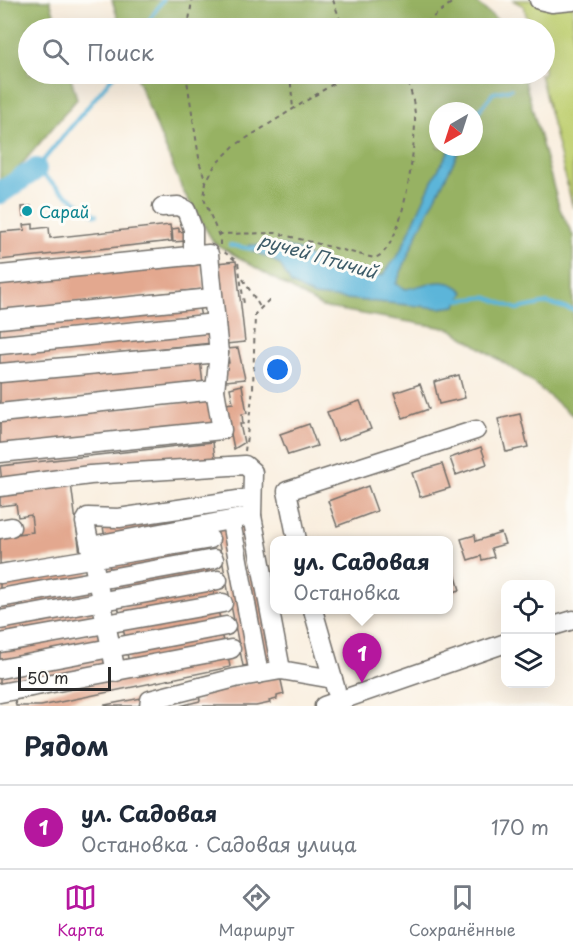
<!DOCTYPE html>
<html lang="ru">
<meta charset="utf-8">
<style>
body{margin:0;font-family:"Playpen Sans",sans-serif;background:#f2f2f3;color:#1f2937}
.controls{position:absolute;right:18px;bottom:18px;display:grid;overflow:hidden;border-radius:12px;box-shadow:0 6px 24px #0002}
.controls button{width:54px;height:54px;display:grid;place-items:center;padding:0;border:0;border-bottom:2px solid #e0e1e3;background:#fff;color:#1f2937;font:30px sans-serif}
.compass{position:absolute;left:429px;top:102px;width:54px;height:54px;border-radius:50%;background:#fff;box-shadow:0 6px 24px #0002;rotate:219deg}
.scale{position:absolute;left:18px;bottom:15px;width:93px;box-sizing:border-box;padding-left:6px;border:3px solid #2b2b2b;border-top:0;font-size:16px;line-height:21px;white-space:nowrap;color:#2b2b2b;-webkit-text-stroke:4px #fdfcf7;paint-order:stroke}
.you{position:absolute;left:278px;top:370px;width:21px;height:21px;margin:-15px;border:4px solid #fff;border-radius:50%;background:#1a73e8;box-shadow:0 0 0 9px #1a73e833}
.badge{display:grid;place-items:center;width:39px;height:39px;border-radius:50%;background:#b5179e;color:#fff;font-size:20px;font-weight:700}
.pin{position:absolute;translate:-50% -50px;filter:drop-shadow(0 2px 3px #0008)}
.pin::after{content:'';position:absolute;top:32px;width:21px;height:18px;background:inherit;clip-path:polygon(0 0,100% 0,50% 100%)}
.popup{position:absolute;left:270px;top:536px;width:183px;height:78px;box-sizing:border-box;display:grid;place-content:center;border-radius:12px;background:#fff;filter:drop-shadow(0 2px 4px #0005);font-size:20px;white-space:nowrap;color:#747a83}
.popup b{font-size:22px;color:#1f2937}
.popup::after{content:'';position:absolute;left:50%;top:100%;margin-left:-12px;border:12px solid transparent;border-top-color:#fff}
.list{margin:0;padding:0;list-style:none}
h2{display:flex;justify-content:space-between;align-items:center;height:78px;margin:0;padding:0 24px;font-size:26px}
h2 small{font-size:20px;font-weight:400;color:#747a83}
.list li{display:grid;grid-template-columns:39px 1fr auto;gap:18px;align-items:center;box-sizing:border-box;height:84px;padding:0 24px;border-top:2px solid #e0e1e3}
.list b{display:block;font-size:22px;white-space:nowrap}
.list p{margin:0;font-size:20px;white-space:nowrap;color:#747a83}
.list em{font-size:20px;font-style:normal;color:#747a83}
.icon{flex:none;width:33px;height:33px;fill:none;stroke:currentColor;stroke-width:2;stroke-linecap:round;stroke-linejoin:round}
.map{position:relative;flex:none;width:573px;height:706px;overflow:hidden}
.search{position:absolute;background:#fff;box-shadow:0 6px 24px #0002;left:18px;right:18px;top:18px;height:66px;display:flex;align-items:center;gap:15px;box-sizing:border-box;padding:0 21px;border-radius:33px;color:#747a83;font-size:22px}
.sheet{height:162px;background:#fff}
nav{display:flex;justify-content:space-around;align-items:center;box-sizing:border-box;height:84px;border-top:2px solid #e0e1e3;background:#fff;font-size:16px;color:#747a83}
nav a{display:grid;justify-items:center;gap:3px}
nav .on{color:#b5179e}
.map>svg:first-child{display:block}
</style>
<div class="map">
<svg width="573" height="706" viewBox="0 0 573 706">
<rect width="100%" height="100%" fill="#fdfcf7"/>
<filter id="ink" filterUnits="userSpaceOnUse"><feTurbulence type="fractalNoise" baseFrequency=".0167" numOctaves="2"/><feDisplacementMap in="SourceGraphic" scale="12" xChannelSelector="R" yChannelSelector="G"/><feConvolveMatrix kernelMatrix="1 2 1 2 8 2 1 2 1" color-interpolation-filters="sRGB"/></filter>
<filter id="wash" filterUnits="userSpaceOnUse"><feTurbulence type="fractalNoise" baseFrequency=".008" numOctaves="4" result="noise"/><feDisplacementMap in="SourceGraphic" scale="24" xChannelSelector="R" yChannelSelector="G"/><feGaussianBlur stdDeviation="1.35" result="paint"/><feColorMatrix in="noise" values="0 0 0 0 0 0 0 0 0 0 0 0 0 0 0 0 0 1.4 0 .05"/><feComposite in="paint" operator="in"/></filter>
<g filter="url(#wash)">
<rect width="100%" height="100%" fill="#f9eede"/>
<path fill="#bfcf71" stroke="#757d4e" stroke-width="1.5" d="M512,0h61v208l-33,-134h4v-46h-15l-5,-22z"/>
<g fill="#97b263" stroke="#616e47" stroke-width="1.5" fill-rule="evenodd">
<path d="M0,0h50l8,28h-30v46h42l7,25 -77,91z"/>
<path d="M112,0h361l34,28h-386z"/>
<path d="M135,74h388l36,133 14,29v180l-47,-39 -75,-48 -129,-22 -108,-64 -31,-52zM438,111h36v36h-36z"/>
</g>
<path fill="#5cb5d9" stroke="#447082" stroke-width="1.5" d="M451,147h9l-1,4 -40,79 -23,54 10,5c20,-4 41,-15 58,3l-8,14 -16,2 -126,-12 -23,-12 -10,-18 -9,-7 -24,-10 1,-4h30l19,5 28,15 56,11 17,-22 34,-75z"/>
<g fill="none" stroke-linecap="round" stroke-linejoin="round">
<g stroke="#5cb5d9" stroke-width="4">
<path d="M144,28l19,-28"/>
<path d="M474,117l19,-24 18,-4"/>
<path d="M96,215l-36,-25 -24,-21 79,-95"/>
<path d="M230,245l21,4"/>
<path d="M459,300l28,-3 30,12 30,-6 26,7"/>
</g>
<path stroke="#5cb5d9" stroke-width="22" d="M0,193l36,-24"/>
</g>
<g id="blocks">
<g fill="#e3a88f">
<path d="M31,206l1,8 -9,2 -1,-9z"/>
<path d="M33,224v5l16,-2 1,11 120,-13 2,16 -172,19v-28l25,-2 -1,-5z"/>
<path d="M179,228v4l7,-1v10l-13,1 -1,-13z"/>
<path d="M200,259l4,30 -204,22v-31z"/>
<path d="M236,261l9,81 -19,2 -9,-81z"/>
<path d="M198,303l3,14 -201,21v-13z"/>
<path d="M208,331l4,12 -212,22v-14z"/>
<path d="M238,348l7,31 -19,2 -2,-17 5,-1 -2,-14z"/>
<path d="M200,360l3,24 -203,21v-25z"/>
<path d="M459,375l6,23 -26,6 -5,-22z"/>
<path d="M420,384l9,25 -26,9 -9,-25z"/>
<path d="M242,385l5,28 -5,1 1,10h-3l4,19 -10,6 -9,-45 8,-1 -3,-15z"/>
<path d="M212,399l5,26 -217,22v-26z"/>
<path d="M360,401l11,28 -33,12 -11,-29z"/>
<path d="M520,414l8,33 -22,5 -8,-33z"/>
<path d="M309,424l8,22 -29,9 -8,-21z"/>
<path d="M213,442l2,17 -213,24 -2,-17z"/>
<path d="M481,447l6,17 -31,11 -6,-17z"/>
<path d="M442,464l8,24 -30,9 -8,-24z"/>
<path d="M71,483l9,71 -80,10v-28l33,-4 -2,-17 -13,2 -2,-13 -16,2v-14z"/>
<path d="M368,486l9,25 -40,15 -9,-25z"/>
<path d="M245,501l2,11 -142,27 -2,-13z"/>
<path d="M250,522l25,137 -11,2 -26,-137z"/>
<path d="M230,527l24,137 -11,2 -27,-137z"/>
<path d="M501,533l4,11 -14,4 3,9 -12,3 -1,-4 -13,4 -7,-21 14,-4 1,6z"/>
<path d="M205,545l2,11 -96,19 -2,-12z"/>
<path d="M449,554l11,36 -11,3z"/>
<path d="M87,564l3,13 -90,16v-13z"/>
<path d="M206,565l2,13 -92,19 -3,-13z"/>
<path d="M91,584l2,13 -93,18v-12z"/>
<path d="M212,586l3,13 -94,20 -3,-13z"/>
<path d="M95,607l3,12 -98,19v-12z"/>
<path d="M218,610l3,13 -95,18 -3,-12z"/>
<path d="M100,631l3,11 -103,21v-12z"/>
<path d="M221,632l3,15 -95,17 -2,-11z"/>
<path d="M105,653l2,13 -107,22v-13z"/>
<path d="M228,655l2,12 -189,39h-25l-1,-6z"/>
<path d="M280,676l4,18 -7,2v3l-8,2 1,2 -14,3h-76l20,-5 -1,-7z"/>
<path d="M141,698l2,8h-37l-1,-1z"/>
</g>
</g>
</g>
<g filter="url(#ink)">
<use href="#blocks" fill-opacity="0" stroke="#736f6a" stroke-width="1.5"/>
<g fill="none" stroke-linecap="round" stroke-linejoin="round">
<defs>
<g id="minor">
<path d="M539,0l13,3 21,-2"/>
<path d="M162,207l16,-1 8,4 7,19v27"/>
<path d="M0,275l209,-21 10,99 -4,37 7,40 -222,23"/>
<path d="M0,319l212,-21"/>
<path d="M0,345l216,-22"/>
<path d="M0,373l219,-20"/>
<path d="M0,413l215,-23"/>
<path d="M0,487l90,-12 155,-10 8,7 -1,44 29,154"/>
<path d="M231,522l28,152"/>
<path d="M0,529l11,-2"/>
<path d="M297,540l-10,-49 189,-61"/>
<path d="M90,546l162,-30"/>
<path d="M0,574l210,-35"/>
<path d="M0,598l214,-39"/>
<path d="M313,610l23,80"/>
<path d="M0,620l218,-40"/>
<path d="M550,627l23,-7"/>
<path d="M0,643l223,-40"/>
<path d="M0,669l226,-43"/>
<path d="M116,672l-31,-150 3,-5 31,1 132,-20"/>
<path d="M0,693l231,-44"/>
<path d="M149,706l1,-6 85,-22 46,-8 52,9"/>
<path d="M324,706l182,-63"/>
</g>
</defs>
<use href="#minor" stroke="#736f6a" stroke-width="21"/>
<g stroke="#736f6a" stroke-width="2" stroke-dasharray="4.5 4.5" stroke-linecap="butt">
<path d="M333,0l10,28"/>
<path d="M188,28l4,-28"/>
<path d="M419,28l36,-28"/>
<path d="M186,74l14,90 6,18"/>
<path d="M290,74l3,35"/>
<path d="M218,234l58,-1 98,25c30,-6 42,-116 41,-143 -1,-14 -5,-28 -10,-41"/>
<path d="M220,245v-6l-16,-40 2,-17 9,-17 19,-19 115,-72"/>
<path d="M224,252l14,10 6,42"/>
<path d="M243,279l17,28"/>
<path d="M245,451l8,-62 2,-75 15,-15"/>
</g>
<use href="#minor" stroke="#fff" stroke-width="18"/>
</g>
</g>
<circle fill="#0f9aa8" stroke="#fdfcf7" stroke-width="2" cx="27" cy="211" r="6"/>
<g text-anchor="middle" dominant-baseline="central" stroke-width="6" stroke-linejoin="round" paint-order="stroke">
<g font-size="16" fill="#0d838f" stroke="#fdfcf7" text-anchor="start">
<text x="39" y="211">Сарай</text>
</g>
<g font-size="18" font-style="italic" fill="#3c5b68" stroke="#fdfcf7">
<text transform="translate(318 255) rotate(16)">ручей Птичий</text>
</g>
</g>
</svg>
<div class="controls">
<button><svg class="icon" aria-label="locate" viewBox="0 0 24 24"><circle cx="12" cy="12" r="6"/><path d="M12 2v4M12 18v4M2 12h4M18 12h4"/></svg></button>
<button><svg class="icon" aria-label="layers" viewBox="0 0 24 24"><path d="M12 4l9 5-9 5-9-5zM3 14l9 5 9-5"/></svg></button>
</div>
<svg class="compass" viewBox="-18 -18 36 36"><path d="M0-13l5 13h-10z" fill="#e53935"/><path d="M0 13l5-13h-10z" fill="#747a83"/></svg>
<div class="scale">50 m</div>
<div class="you"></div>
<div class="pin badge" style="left:362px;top:683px">1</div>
<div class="popup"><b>ул. Садовая</b>Остановка</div>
<div class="search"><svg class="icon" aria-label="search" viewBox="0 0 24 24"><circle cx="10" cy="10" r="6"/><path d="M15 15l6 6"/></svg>Поиск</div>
</div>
<section class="sheet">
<h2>Рядом<small></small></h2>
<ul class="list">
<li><span class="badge">1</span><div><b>ул. Садовая</b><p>Остановка · Садовая улица</p></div><em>170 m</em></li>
</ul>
</section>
<nav>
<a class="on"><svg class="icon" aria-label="map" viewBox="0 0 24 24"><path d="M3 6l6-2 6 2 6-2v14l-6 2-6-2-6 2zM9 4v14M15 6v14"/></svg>Карта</a>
<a><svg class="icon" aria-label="directions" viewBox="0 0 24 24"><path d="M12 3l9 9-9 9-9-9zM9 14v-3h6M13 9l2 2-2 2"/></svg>Маршрут</a>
<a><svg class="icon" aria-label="saved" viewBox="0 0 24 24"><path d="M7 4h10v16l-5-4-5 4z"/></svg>Сохранённые</a>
</nav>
